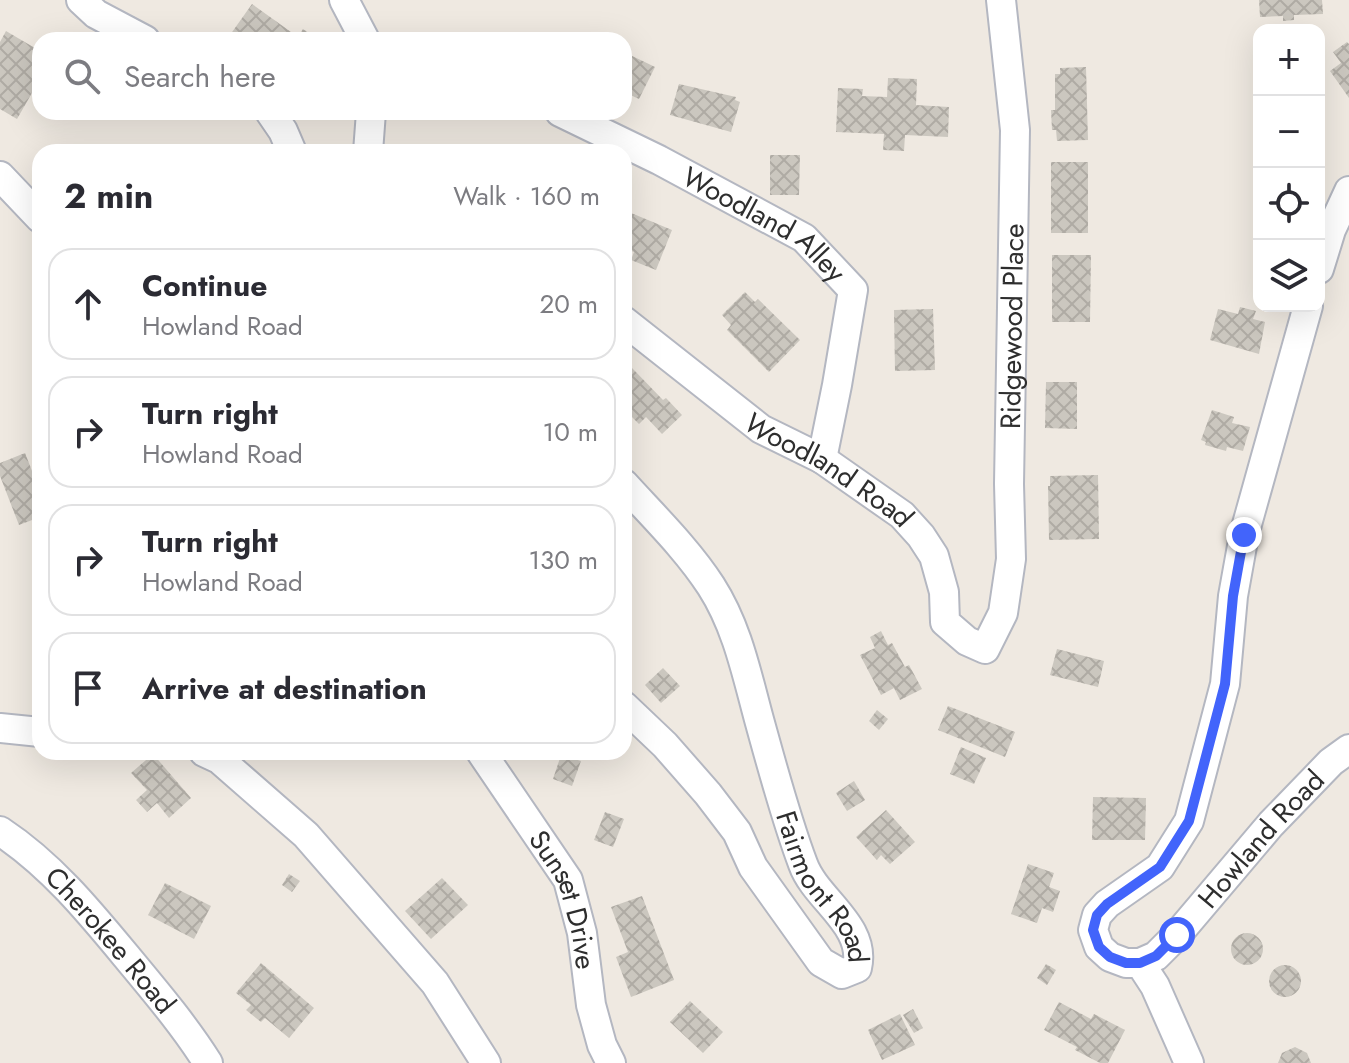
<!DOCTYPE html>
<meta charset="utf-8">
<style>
body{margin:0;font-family:Jost,sans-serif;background:#f2f2f3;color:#2b2b33}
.controls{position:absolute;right:24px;top:24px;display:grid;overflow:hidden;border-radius:16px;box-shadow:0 8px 32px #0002}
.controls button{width:72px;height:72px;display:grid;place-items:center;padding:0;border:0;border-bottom:2px solid #e1e1e2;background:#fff;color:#2b2b33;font:40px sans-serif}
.stop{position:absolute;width:24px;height:24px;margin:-18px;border:6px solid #4264fb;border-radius:50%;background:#fff}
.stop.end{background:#4264fb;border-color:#fff;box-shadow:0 2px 8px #0008}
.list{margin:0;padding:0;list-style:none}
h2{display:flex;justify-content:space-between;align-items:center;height:104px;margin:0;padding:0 32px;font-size:34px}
h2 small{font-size:26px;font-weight:400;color:#7c7c81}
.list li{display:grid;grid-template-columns:52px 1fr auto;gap:24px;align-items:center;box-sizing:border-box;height:112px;margin:0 16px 16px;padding:0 16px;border:2px solid #e1e1e2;border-radius:24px}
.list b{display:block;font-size:30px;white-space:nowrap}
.list p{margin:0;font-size:26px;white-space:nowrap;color:#7c7c81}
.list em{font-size:26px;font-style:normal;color:#7c7c81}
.icon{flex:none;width:44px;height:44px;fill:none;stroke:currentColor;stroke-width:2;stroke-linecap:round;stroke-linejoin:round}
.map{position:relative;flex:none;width:1349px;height:1063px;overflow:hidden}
.search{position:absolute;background:#fff;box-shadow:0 8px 32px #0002;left:32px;top:32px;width:600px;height:88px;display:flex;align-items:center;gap:20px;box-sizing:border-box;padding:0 28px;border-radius:24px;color:#7c7c81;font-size:30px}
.panel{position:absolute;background:#fff;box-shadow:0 8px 32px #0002;left:32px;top:144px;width:600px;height:616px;border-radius:24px}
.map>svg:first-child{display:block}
</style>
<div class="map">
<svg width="1349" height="1063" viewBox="0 0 1349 1063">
<defs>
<pattern id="building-cross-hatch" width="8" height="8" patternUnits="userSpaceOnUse" patternTransform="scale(2)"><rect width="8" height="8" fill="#cbc7bf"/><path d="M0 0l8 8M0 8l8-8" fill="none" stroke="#afaba4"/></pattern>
</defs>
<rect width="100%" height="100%" fill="#efe9e1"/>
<g fill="url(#building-cross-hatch)">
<path d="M1259,0h63l1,14 -29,1v5l-11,1v-5l-23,1z"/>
<path d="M252,4l46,33 5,-8 16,11h-83l-6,-5z"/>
<path d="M6,31l34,20v28l-23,40 -17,-10v-67z"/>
<path d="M1347,42l2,2v54l-19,-27 11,-8 -8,-11z"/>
<path d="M624,52l31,15 -16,32 -15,-7z"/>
<path d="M1086,67l2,73 -31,1 -1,-11h-4l-1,-20h4v-36h5v-6z"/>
<path d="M888,78l29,1 -1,26 33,2 -1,30 -43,-2 -1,16 -21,-1 1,-16 -48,-2 2,-44 25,1 -1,7 25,1z"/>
<path d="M679,84l57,13 -1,3 5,2 -9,30 -61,-17z"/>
<path d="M770,155h30l-1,40h-29z"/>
<rect x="1051" y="162" width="37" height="71"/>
<path d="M624,210l48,20 -16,40 -25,-10 3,-8 -10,-4z"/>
<path d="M1052,255h39l-1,67h-38z"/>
<path d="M745,292l10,10 3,-3 42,41 -31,32 -42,-42 4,-5 -9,-10z"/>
<path d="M1240,307l16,4 -3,8 12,3 -6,32 -49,-14 8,-31 20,5z"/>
<path d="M933,309l2,61 -40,1 -1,-61z"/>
<path d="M632,368l31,32 3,-2 16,17 -20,19 -16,-17 -7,7 -15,-15v-33z"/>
<path d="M1046,382h31v47l-32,-1z"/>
<path d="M1212,410l22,7 -2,6 18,4 -7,24 -16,-4 -1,4 -21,-6 1,-3 -5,-2z"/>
<path d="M25,453l9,23 6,-2v43l-21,8 -19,-49v-13z"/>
<path d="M1098,475l1,64 -50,1 -1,-54h2v-10z"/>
<path d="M881,631l7,14 4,-2 13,24 4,-2 13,24 -22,11 -6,-12 -13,7 -21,-40 15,-7 -5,-11z"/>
<path d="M1057,649l47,12 -6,26 -48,-12z"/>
<path d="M663,668l17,18 -19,17 -16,-18z"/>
<path d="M948,706l67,26 -10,25 -67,-27z"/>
<path d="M877,710l11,9 -9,11 -10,-9z"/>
<path d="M961,747l25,11 -12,26 -24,-10z"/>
<path d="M153,754l38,44 -22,20 -12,-15 -10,9 -11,-12 11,-10 -16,-17z"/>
<path d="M561,755l20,6 -9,25 -19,-7z"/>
<path d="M854,781l11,19 -18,11 -11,-18z"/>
<path d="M1093,797l53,1 -1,42h-53z"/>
<path d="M886,810l29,32 -25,22 -9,-9 -4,5 -21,-23z"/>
<path d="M605,812l19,7 -11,28 -19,-7z"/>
<path d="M1028,864l26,9 -5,14 11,4 -7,21 -11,-4 -5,15 -26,-9z"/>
<path d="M289,874l11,7 -8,11 -10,-7z"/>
<path d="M442,878l26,27 -37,34 -26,-28z"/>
<path d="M165,883l46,23 -17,33 -46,-24z"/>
<path d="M642,896l32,84 -43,17 -15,-40 12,-5 -17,-45z"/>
<circle cx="1247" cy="949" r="16"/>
<path d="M261,963l53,45 -25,30 -24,-20 -4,4 -15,-12 5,-5 -15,-12z"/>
<path d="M1046,964l10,6 -9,15 -10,-7z"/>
<circle cx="1285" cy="981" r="16"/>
<path d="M690,1001l33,31 -20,21 -33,-31z"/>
<path d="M1059,1002l32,17 3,-5 31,16 -17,33h-8l-25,-13 2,-3 -33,-17z"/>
<path d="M913,1009l10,19 -9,5 -11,-18z"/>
<path d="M900,1014l15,31 -33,15 -14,-30z"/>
<path d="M1295,1047l12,6 4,10h-33l4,-10z"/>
</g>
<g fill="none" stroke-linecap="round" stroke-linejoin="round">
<defs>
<g id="minor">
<path d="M81,0l15,14 49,26"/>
<path d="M344,0l21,40"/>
<path d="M270,112l13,19 9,21"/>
<path id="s1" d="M560,112l99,48 145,78 49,52 -16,95 -15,74"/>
<path d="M368,152l3,-40"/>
<path d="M0,176l40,42"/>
<path d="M1319,269l12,-39 18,-39"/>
<path id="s2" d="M1308,306l-64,229 -11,61 -8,88 -36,137 -29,46 -53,37 -10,11 -4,15 6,17 11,10 16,6h14l16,-7 21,-21 94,-111 60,-62 18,-13"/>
<path id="s3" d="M624,321l137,108 61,30 80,56 19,21 13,20 10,36 1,30 22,19 18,8 18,-36 8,-54 -2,-75 6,-354 -14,-130"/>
<path id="s4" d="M624,484c30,33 63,65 87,102 27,42 36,90 49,137 13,47 26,96 43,141 13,36 64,61 54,104l-15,6 -21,-12 -68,-95 -16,-35 -29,-38 -43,-49 -41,-39"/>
<path d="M0,728l40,4"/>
<path d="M204,752l15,7 87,76 129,148 51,80"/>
<path id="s5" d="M481,752l87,128 14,53 9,72 11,40 9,18"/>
<path id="s6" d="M0,831c50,33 88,79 126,125 29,35 58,69 82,107"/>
<path d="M1140,963l15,23 34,77"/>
</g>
</defs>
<use href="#minor" stroke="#b4b7c1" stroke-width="32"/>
<use href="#minor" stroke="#fff" stroke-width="28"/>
</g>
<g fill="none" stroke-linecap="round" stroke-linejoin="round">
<path stroke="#4264fb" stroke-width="10" d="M1177,935l-21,21 -16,7h-14l-16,-6 -11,-10 -6,-17 4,-15 10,-11 53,-37 29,-46 36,-137 8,-88 11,-61"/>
</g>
<g text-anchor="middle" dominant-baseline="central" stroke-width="6" stroke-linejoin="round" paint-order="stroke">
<g font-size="28" fill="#2e2e2e" stroke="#fff">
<text stroke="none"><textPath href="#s1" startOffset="234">Woodland Alley</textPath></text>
<text stroke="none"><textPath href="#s3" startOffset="836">Ridgewood Place</textPath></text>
<text stroke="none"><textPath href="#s3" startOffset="254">Woodland Road</textPath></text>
<text stroke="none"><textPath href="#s2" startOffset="918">Howland Road</textPath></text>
<text stroke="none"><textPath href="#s4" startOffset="458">Fairmont Road</textPath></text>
<text stroke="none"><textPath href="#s5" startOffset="172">Sunset Drive</textPath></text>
<text stroke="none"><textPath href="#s6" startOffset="156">Cherokee Road</textPath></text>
</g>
</g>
</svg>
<div class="controls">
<button>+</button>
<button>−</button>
<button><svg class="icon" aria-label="locate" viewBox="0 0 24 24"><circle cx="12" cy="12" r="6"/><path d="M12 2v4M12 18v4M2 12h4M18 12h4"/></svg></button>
<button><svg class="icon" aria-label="layers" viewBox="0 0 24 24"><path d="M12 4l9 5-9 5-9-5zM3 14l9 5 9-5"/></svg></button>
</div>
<div class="stop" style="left:1177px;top:935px"></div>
<div class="stop end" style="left:1244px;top:535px"></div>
<div class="search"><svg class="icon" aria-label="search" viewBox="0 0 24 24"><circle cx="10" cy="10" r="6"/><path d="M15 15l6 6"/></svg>Search here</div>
<section class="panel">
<h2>2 min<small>Walk · 160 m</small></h2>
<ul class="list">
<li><svg class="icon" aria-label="ahead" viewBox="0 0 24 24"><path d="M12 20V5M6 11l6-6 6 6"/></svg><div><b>Continue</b><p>Howland Road</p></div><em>20 m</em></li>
<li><svg class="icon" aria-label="right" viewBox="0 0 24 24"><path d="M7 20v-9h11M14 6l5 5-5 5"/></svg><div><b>Turn right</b><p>Howland Road</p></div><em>10 m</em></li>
<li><svg class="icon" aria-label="right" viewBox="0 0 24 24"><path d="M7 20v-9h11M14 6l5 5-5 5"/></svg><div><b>Turn right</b><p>Howland Road</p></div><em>130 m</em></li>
<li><svg class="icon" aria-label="arrive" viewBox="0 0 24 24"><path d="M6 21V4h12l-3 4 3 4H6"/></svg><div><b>Arrive at destination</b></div></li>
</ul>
</section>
</div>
